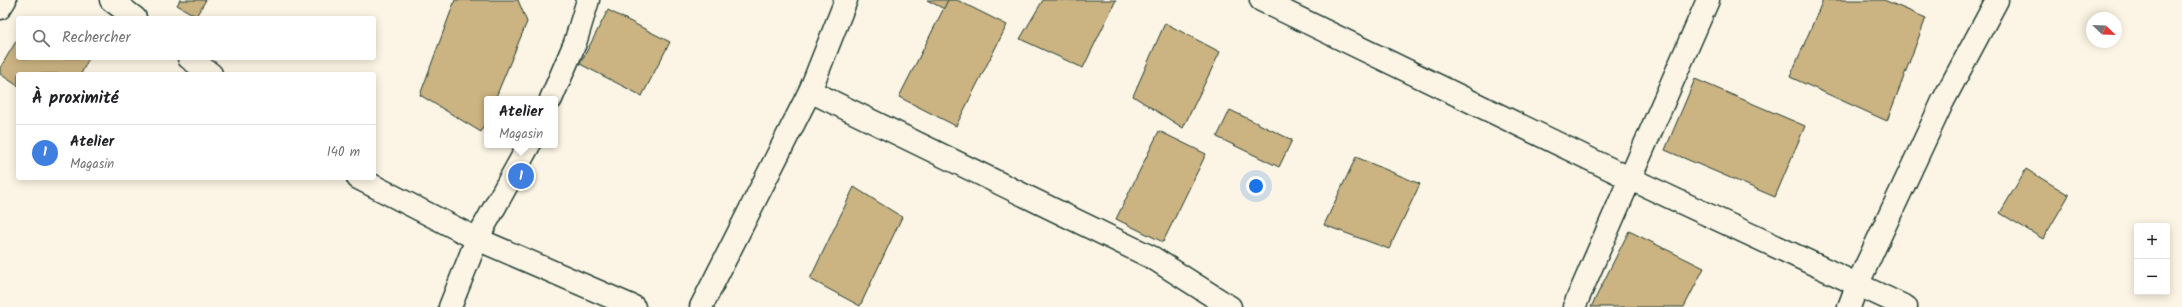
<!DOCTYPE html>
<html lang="fr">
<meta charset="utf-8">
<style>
body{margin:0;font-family:Kalam,sans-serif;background:#f2f2f2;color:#202124}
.controls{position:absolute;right:12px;bottom:12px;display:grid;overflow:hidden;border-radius:4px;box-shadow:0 2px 10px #0003}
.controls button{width:36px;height:36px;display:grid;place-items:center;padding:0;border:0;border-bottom:1px solid #e0e0e0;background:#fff;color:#202124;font:20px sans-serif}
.compass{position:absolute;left:2086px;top:12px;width:36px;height:36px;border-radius:50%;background:#fff;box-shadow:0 2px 10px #0003;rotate:113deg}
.you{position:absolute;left:1256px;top:186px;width:14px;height:14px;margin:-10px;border:3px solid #fff;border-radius:50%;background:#1a73e8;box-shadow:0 0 0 6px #1a73e833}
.badge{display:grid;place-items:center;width:26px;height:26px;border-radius:50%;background:#1a73e8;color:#fff;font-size:13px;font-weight:700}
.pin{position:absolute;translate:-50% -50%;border:2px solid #fff;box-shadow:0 1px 4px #0006}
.popup{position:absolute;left:484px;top:96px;width:74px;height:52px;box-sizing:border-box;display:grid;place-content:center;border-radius:4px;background:#fff;filter:drop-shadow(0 1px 3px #0005);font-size:13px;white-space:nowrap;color:#757577}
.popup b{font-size:15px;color:#202124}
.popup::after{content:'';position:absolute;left:50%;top:100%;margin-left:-8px;border:8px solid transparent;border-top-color:#fff}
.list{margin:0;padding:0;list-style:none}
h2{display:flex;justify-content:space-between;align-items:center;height:52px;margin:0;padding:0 16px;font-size:17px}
h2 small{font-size:13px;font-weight:400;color:#757577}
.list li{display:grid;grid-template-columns:26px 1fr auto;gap:12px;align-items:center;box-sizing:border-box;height:56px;padding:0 16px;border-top:1px solid #e0e0e0}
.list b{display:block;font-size:15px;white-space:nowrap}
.list p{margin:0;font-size:13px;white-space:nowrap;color:#757577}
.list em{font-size:13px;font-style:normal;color:#757577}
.icon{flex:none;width:22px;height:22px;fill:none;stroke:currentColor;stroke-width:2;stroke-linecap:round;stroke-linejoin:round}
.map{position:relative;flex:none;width:2182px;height:307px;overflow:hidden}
.search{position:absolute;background:#fff;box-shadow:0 2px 10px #0003;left:16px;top:16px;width:360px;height:44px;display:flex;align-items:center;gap:10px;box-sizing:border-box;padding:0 14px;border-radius:4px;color:#757577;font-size:15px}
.panel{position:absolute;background:#fff;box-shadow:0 2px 10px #0003;left:16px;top:72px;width:360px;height:108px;border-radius:4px}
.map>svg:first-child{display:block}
</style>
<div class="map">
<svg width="2182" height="307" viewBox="0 0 2182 307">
<rect width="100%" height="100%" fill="#fcf5e5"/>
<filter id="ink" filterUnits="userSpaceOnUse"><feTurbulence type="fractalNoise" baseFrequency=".025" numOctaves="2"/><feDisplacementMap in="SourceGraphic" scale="8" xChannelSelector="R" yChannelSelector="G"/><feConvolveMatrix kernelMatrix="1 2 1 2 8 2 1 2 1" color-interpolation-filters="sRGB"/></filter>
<g filter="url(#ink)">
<g fill="#cbb382" stroke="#1f3d34">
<path d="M180,0h26l-10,16 -19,-11z"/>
<path d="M455,0h63l9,22 -32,77h-8v19l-6,14 -61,-37z"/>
<path d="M927,0h29l-6,12z"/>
<path d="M948,0h9l50,25 -51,101 -57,-29z"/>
<path d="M1043,0h73l-33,68 -63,-29z"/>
<path d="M1823,0h61l42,18 -39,103 -97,-44z"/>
<path d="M608,10l62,32 -28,54 -62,-32z"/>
<path d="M1165,23l55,29 -37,76 -50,-32z"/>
<path d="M18,38v20h71l-8,16h-63v12l-18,-12v-6z"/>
<path d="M1695,79l110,47 -30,71 -110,-47z"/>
<path d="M1230,110l62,30 -13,27 -62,-30z"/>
<path d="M1159,131l47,23 -43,88 -47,-23z"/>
<path d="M1356,157l64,27 -31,65 -65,-24z"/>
<path d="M2026,169l43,26 -26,44 -43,-26z"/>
<path d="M854,187l48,30 -42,89 -50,-27z"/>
<path d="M1629,231l75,37 -20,39h-93z"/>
</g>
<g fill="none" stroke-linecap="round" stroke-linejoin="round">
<defs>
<g id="street">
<path d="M111,0l24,18"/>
<path d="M1261,0l370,179 275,128"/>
<path d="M0,8l5,-8"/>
<path d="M189,58l22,16"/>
<path d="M810,91l343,167 77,49"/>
<path d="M551,99l24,-56 13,-43"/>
<path d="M358,178l119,61 157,68"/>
<path d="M450,307l27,-68 52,-94"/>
<path d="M701,307l109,-216 36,-91"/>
<path d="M1574,307l134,-307"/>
<path d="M1849,307l9,-24 85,-182 54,-101"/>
</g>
</defs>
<use href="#street" stroke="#1f3d34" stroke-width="25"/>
<use href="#street" stroke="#fcf5e5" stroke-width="22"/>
</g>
</g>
</svg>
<div class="controls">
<button>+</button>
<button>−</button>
</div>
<svg class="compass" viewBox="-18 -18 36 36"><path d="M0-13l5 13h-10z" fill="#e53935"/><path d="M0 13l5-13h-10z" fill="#757577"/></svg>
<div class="you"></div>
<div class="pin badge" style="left:521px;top:176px;background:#3f7fe0">1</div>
<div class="popup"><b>Atelier</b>Magasin</div>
<div class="search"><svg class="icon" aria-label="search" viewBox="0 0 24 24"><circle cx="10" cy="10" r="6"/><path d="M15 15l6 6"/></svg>Rechercher</div>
<section class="panel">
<h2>À proximité<small></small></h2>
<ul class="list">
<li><span class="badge" style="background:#3f7fe0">1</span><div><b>Atelier</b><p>Magasin</p></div><em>140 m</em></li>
</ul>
</section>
</div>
